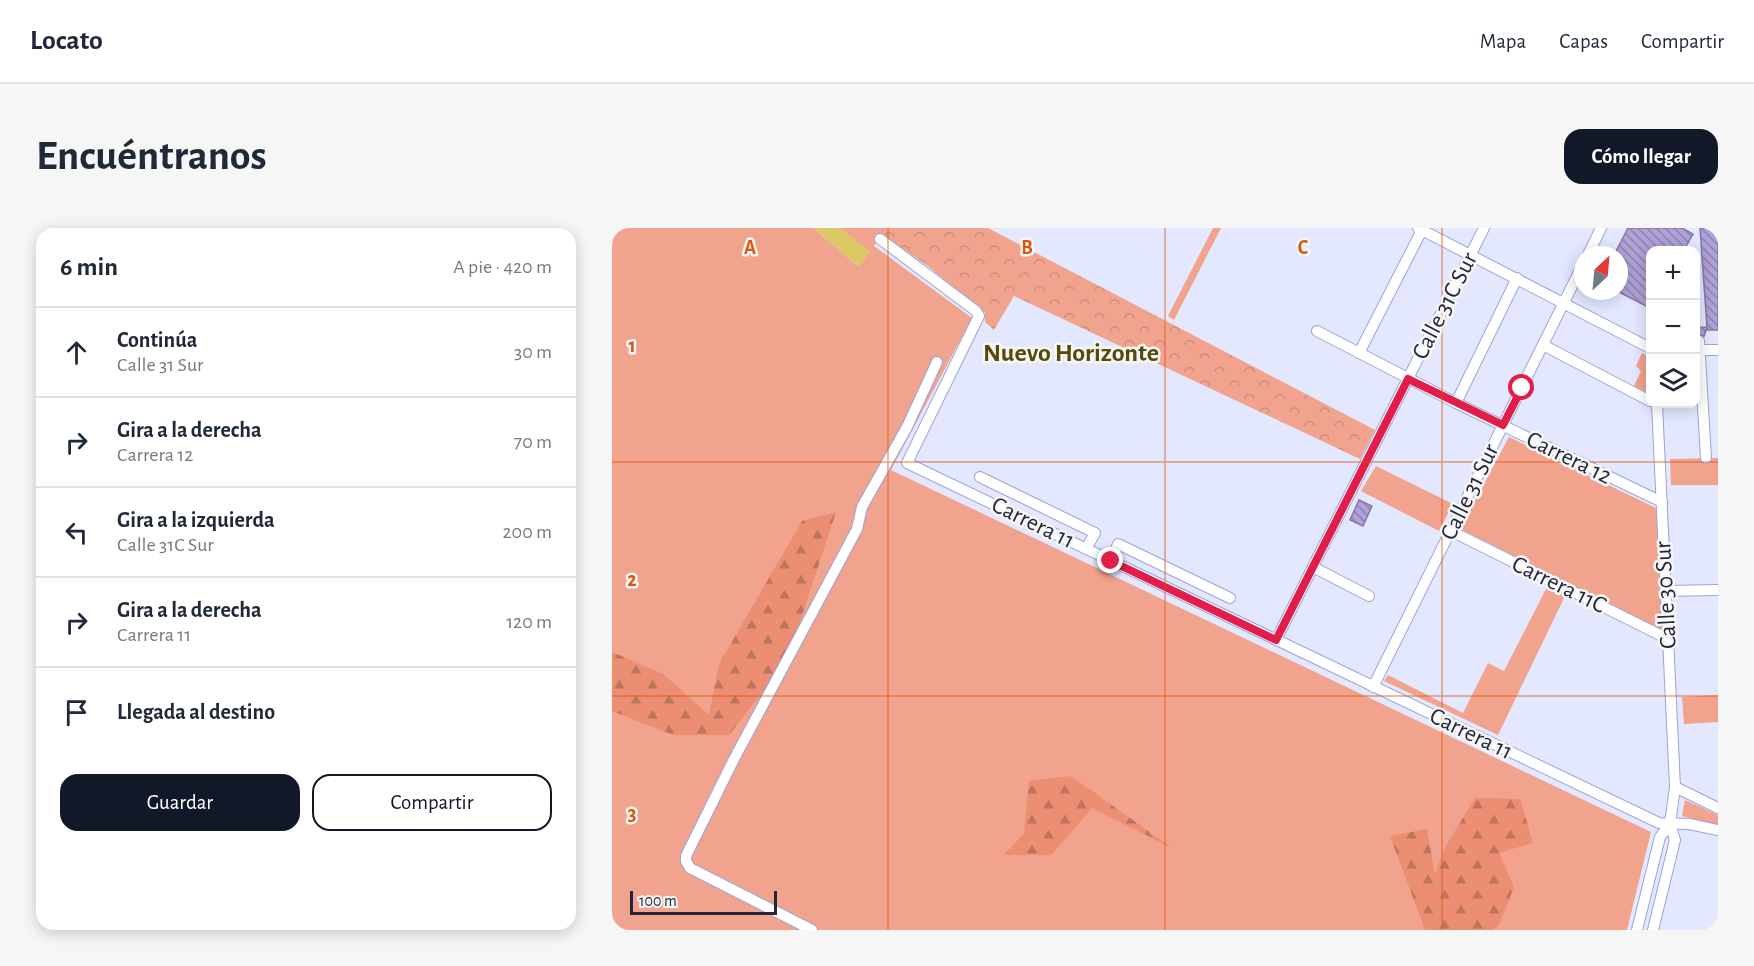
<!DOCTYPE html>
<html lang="es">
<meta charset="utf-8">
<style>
body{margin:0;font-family:"Alegreya Sans",sans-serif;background:#f6f6f7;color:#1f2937}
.controls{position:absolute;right:18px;top:18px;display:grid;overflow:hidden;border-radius:12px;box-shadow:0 3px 15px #0003}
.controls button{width:54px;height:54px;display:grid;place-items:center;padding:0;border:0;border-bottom:2px solid #e0e1e3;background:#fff;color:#1f2937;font:30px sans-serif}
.compass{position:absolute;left:962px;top:18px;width:54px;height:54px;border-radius:50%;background:#fff;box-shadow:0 3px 15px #0003;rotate:26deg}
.scale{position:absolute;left:18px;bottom:15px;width:147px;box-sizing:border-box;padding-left:6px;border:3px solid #23263b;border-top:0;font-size:16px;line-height:21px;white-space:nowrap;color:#23263b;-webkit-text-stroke:4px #f7f7f7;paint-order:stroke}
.stop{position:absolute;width:18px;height:18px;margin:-14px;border:4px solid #e11d48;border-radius:50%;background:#fff}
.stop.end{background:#e11d48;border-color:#fff;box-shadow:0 2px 6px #0008}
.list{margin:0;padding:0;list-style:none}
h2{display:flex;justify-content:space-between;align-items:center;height:78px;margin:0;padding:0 24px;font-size:26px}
h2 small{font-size:20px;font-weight:400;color:#747a83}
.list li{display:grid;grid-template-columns:39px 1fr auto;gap:18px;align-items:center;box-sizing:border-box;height:90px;padding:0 24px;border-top:2px solid #e0e1e3}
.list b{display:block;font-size:22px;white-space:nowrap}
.list p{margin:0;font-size:20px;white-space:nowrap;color:#747a83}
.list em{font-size:20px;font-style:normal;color:#747a83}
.actions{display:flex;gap:12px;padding:18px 24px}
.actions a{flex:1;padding:14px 0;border:2px solid #111827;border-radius:18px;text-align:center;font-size:21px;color:#111827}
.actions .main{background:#111827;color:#fff}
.icon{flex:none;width:33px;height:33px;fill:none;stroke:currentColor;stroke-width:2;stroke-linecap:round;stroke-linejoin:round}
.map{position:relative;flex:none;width:1106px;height:702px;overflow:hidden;border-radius:18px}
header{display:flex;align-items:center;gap:36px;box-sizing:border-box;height:84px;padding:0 30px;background:#fff;border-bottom:2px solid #e0e1e3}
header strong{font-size:28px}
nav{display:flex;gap:33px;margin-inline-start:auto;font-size:21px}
.intro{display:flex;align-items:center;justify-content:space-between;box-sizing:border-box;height:144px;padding:0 36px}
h1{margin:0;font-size:42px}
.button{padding:15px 27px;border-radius:18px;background:#111827;color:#fff;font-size:21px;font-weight:700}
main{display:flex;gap:36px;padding:0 36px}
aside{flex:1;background:#fff;border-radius:18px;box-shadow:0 3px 15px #0003}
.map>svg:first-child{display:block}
</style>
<header>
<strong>Locato</strong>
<nav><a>Mapa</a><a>Capas</a><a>Compartir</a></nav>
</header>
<div class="intro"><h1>Encuéntranos</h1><a class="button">Cómo llegar</a></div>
<main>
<aside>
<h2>6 min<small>A pie · 420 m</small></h2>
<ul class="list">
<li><svg class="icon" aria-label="ahead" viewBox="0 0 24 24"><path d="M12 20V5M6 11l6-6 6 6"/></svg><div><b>Continúa</b><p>Calle 31 Sur</p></div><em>30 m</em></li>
<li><svg class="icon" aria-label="right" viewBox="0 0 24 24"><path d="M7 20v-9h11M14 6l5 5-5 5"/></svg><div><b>Gira a la derecha</b><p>Carrera 12</p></div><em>70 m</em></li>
<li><svg class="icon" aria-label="left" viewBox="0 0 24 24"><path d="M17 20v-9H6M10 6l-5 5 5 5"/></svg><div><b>Gira a la izquierda</b><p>Calle 31C Sur</p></div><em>200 m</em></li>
<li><svg class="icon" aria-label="right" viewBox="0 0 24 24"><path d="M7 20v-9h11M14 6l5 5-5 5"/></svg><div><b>Gira a la derecha</b><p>Carrera 11</p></div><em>120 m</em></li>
<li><svg class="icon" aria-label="arrive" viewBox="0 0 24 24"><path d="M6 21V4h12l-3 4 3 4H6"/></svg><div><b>Llegada al destino</b></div></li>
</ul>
<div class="actions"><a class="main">Guardar</a><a>Compartir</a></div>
</aside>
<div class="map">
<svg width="1106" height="702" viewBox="0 0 1106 702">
<defs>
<pattern id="forest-firs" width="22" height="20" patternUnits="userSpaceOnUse" patternTransform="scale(1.5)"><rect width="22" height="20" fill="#eb8e72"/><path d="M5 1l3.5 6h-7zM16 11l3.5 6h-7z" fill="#be745f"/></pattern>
<pattern id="park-crowns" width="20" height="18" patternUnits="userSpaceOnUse" patternTransform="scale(1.5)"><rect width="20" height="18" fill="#f1a38d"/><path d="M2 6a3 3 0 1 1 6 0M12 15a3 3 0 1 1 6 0" fill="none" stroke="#ce8c7b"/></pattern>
<pattern id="building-back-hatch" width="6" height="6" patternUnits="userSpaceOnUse" patternTransform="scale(1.5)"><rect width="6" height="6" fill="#b0a1d6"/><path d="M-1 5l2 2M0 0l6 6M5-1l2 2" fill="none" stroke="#8f83af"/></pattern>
</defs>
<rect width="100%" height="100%" fill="#e4e8ff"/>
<g fill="#f1a38d">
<path d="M0,0h201l46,39 10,-15 -29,-24h32l7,9 -5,9 98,72 -81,152 760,362 -24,98h-1015z"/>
<path d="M601,0h8l-47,92 -6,-4z"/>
<path d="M1030,125l6,3v37l-14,-7 7,-15 -5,-5z"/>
<path d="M897,209l149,72 4,121 -202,-101z"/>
<path d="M1106,230v27h-47l-1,-26z"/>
<path d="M764,238l77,38 -14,27 -78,-40z"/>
<path d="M936,357l18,9 -68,141 -114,-54 4,-6 75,38 25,-50 16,8z"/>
<path d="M1106,467v27l-34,2 -2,-27z"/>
<path d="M1073,572l33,15v10l-36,-9z"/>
</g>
<g fill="url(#forest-firs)">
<path d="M224,284l-49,149 -58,74h-56l-61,-24v-59l51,22 46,41 10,-51 83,-143z"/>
<path d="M459,548l101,72 -80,-40 -41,47h-48l21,-21 5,-53z"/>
<path d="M863,570l45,1 13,44 -34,10 15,34 -15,38 -6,5h-68l-35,-94 37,-7 8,46 9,-26z"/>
</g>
<path fill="url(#park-crowns)" d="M260,0h116l387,202 -15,29 -346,-163 -20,34 -9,-8v-9l-56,-46 -47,-33 -3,3z"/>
<path fill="#dcc765" d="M201,0h27l30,24 -11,15z"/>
<g fill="url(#building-back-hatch)" stroke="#8677aa" stroke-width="1.5">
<path d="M1016,0h54l11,6 -9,16h-34v58l-31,-16v-37h-5z"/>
<path d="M1088,0h18v102h-11v-3l-3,9 -9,-2v-6l12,-1z"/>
<path d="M747,272l13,6 -9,20 -13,-6z"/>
</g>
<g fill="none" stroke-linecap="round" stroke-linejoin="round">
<defs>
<g id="minor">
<path d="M806,0l232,120"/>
<path d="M268,11l96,72 3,5 -72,147 752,360 30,1 29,6"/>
<path d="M976,27l13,-27"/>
<path d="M705,103l139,72 206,99"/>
<path d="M1087,113l7,117"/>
<path d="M931,117l107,56"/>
<path d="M1084,122h22"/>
<path d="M747,125l63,-123"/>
<path d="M844,175l61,-125"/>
<path d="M368,249l115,56 -9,16"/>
<path d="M839,303l217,108"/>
<path d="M499,333l7,-17 112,54"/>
<path d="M701,339l56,29"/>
<path d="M1054,363l52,-1"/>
<path d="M664,412l208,-412"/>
<path d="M761,459l210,-423"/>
<path d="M1063,559l43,21"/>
<path d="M200,702l-122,-62 -4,-7v-5l47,-95 124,-232 5,-22 45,-80 30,-65"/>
<path d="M1025,702l23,-93 10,-13"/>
<path d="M1041,702l22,-90 -5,-16 5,-37 -18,-383"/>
</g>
</defs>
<use href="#minor" stroke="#9ba4d9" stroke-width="12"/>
<use href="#minor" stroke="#fff" stroke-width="10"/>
</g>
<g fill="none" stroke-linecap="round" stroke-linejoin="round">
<path stroke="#e11d48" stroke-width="8" d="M499,333l165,79 132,-261 95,46 19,-37"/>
</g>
<path fill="none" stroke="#de560e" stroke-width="1.5" stroke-opacity="0.55" d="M276,0v702M553,0v702M830,0v702M0,234h1106M0,468h1106"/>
<g text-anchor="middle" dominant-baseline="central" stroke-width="5" stroke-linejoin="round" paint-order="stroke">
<g font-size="24" fill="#23263b" stroke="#f7f7f7">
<text transform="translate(833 78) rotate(-63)">Calle 31C Sur</text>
<text transform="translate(957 230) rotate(26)">Carrera 12</text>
<text transform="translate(858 264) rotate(-64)">Calle 31 Sur</text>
<text transform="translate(421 295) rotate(26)">Carrera 11</text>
<text transform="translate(947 357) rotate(26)">Carrera 11C</text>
<text transform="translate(1054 367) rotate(-93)">Calle 30 Sur</text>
<text transform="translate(859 506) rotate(26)">Carrera 11</text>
</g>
<g font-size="26" font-weight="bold" fill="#564a09" stroke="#f7f7f7">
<text x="459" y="125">Nuevo Horizonte</text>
</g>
</g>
<g font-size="20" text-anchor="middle" font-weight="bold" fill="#de560e" stroke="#f7f7f7" stroke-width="5" stroke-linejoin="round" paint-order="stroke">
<text x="138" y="26">A</text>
<text x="415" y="26">B</text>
<text x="691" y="26">C</text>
<text x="20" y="124">1</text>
<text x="20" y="358">2</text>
<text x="20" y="592">3</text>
</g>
</svg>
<div class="controls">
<button>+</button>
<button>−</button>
<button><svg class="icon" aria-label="layers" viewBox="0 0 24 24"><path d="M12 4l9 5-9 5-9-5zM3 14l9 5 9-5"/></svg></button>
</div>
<svg class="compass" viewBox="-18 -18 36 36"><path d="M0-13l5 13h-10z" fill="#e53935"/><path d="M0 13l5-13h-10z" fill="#747a83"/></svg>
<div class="scale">100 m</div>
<div class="stop" style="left:910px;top:160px"></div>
<div class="stop end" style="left:499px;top:333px"></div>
</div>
</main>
